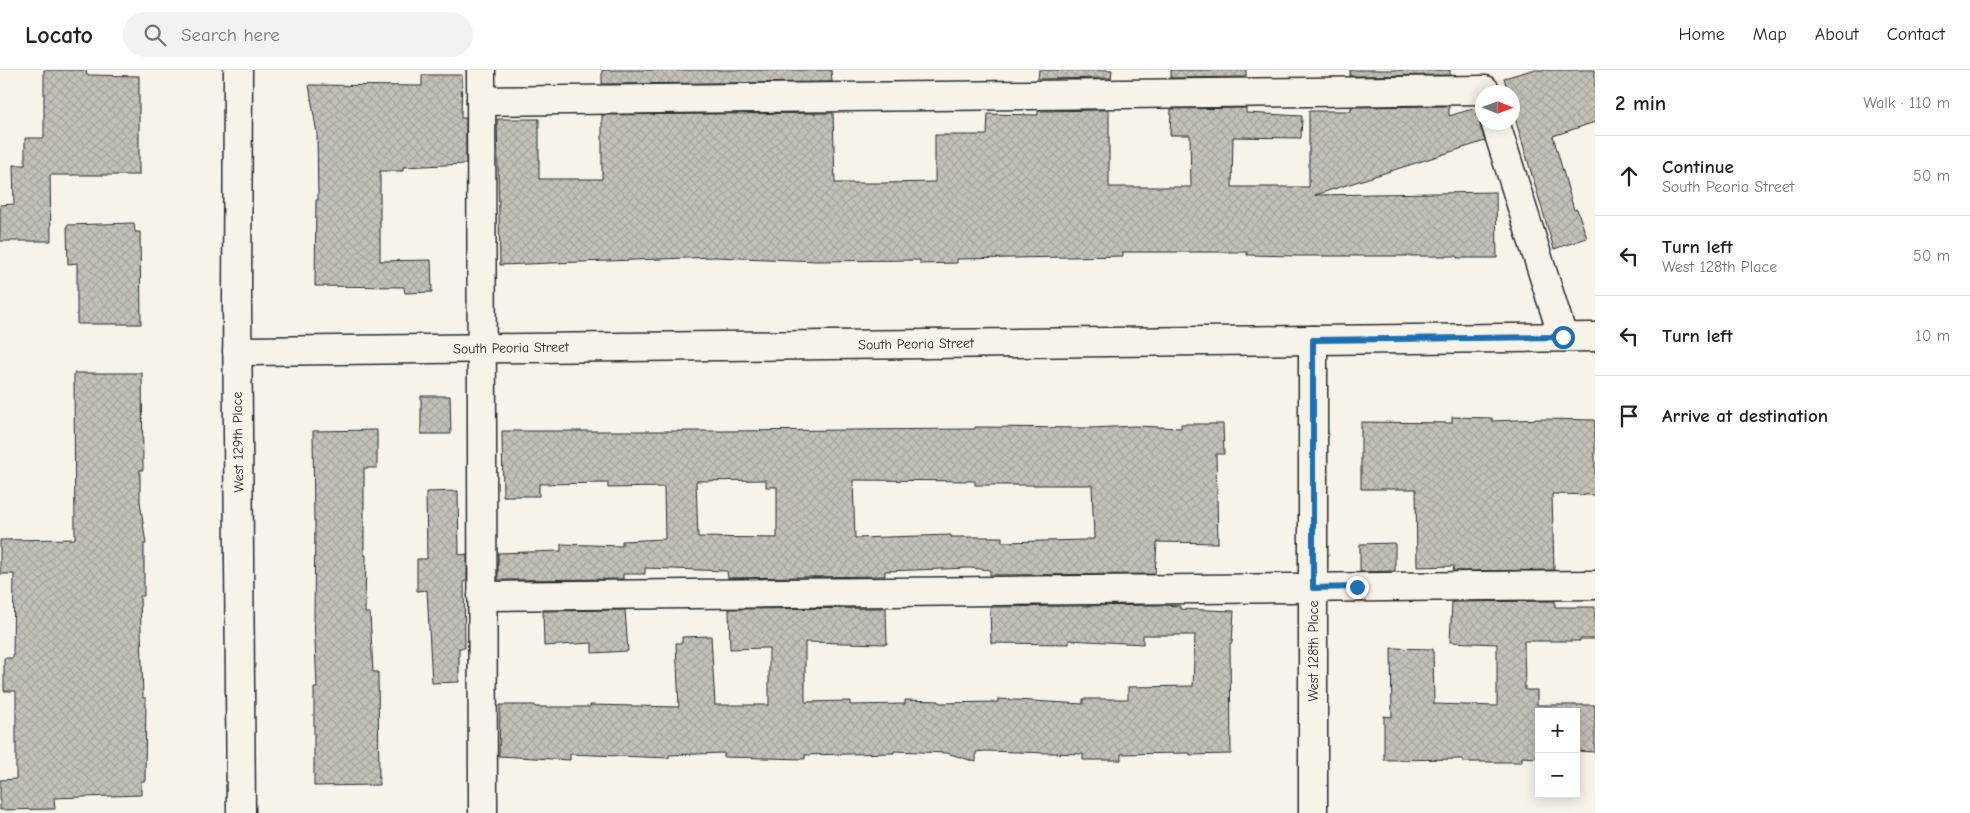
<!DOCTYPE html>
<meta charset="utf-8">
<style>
body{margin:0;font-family:"Comic Neue",sans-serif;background:#f2f2f2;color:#222}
.controls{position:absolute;right:15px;bottom:15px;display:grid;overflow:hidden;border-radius:0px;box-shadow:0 2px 12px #0003}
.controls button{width:45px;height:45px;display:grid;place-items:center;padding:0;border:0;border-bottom:1px solid #e0e0e0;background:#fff;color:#222;font:25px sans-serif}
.compass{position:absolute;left:1475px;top:15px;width:45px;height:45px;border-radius:50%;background:#fff;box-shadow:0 2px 12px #0003;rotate:91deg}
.stop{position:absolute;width:15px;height:15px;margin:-11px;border:4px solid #1f6fb2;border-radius:50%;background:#fff}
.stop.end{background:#1f6fb2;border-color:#fff;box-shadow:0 1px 5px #0008}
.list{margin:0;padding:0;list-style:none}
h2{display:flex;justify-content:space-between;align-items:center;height:65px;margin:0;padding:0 20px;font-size:21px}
h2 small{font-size:16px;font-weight:400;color:#767676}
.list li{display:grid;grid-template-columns:32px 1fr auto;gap:15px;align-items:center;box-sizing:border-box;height:80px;padding:0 20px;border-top:1px solid #e0e0e0}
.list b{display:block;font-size:19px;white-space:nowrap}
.list p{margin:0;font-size:16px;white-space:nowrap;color:#767676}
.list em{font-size:16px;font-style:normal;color:#767676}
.icon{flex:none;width:28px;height:28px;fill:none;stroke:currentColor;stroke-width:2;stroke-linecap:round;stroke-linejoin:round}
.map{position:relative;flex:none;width:1595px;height:743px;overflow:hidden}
header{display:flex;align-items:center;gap:30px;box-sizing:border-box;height:70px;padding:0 25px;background:#fff;border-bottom:1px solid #e0e0e0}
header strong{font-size:24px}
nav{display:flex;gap:28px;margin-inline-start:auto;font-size:18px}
.search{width:350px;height:45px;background:#f2f2f2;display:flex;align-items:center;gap:12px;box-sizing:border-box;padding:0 18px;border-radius:28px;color:#767676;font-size:19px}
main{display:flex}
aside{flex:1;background:#fff}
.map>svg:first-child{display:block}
</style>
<header>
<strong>Locato</strong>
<div class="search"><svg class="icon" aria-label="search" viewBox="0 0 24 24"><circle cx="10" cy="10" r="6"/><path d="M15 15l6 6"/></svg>Search here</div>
<nav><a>Home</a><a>Map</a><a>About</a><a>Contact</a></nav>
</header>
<main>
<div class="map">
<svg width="1595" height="743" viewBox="0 0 1595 743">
<defs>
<pattern id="building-cross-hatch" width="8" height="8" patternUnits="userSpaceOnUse" patternTransform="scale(1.25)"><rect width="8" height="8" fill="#c4c1b9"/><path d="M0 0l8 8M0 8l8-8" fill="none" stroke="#a9a69f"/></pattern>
</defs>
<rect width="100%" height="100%" fill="#f7f3e8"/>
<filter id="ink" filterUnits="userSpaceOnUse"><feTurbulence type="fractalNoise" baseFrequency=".02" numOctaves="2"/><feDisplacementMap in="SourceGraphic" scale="10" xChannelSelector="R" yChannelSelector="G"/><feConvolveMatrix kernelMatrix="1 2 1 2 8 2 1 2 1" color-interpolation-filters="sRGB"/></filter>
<g filter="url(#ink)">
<g fill="url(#building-cross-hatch)" stroke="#2b2b2b" fill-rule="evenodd">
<path d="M44,0h42l1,5 52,1v99h-89l1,66h-51v-36l14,-1 -1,-39h12v-27h19z"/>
<path d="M602,0h229l1,12 -230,2z"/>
<path d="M1039,0h73l-1,8 -73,1z"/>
<path d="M1171,0h75v7l-75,1z"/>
<path d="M1350,0h100v5l-100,1z"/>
<path d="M1532,0h63v52l-42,14 21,74 3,-1 10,29 -33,11 -42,-141v-16h-4l-4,-14z"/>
<path d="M422,5h40l-1,43h5v46l-63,3v4h-23v90l51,-1 1,32 -27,1 -1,-6 -89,-1 1,-86h2l-1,-66 -8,-49 113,1z"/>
<path d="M1449,36v10l33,-10 -2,20 5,15 -170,54 181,-3 1,66h-40v-2h-160l-50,-1v-3h-124v4l-166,3v4l-37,1v-4l-102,1 -103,-4 -215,8 -3,-146h42v60h63v-64l231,-2 2,70h49l51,-1v-47h52l1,-21 50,1v-4l69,-1 -1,1h3v76h82l-1,-52h-20l1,-26 75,-1v5l56,3 -1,22 -68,-1 -1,50h77v-76h42v-4z"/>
<path d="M134,153l1,9h5l1,92h-64v-61l-9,1 -1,-39z"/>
<path d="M74,303h68l1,97h-3v31l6,43h-2v52h-4l3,102h3l-1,83h-4v14l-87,3 1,11 -55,1v-30l16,-1v-88h-12v-33h9l1,-84h-14v-34l75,-1z"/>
<path d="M421,326h29l1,38h-30z"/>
<path d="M1452,347l40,1v3l49,-2 54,1v75l-43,-1 2,76 -101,1 1,-5 -37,1 -1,-78h-55v-67l91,1z"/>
<path d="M1181,354h42l1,30h-8l2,89 -61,-1 -2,32 -165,1v-5l-20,-2 -85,3v5l-157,2 -1,-7 -82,-3v6h-22v5l-125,1v-27l63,-2v-7l61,2v-5l43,-2 -1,-52 -56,1v-5l-69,1v12h-36l-1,-65h220l253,-2v-2l115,1 46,-2 45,2zM766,410v7h11v51l-79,-1 -2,-56zM853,410l122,1v4h117l2,54h-8v1l-84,2v-5h-51v-2l-96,3z"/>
<path d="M377,360v38h-13v87h2l-1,58h5l3,59h5l1,113 -65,1v-98h3l-3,-70 1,-97h-1l-1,-90z"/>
<path d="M458,421l1,64 8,-1v27h-3l1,67h-6v34l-27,1 -5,-93 -10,1v-32h10l-1,-67z"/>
<path d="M1395,473v28l-35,1v-28z"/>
<path d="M1555,531v6h40v32h-15v2h-56l1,49h12v15h58v47l-19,-1v-39h-37v39h-2v7l-15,-1v5h-59v-3l-79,1v-44l8,1 -1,-69 42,1 1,55 63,2v-62l-47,-2 2,-40z"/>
<path d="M1162,535l18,1v3l54,2 -2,32h-2l1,111 -41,1v-2l-69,1v6h-38v-6l-98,-3 -9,1v10l-29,-9 -53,-2v2l-89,2v4l-81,-2v-4l-55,2v3l-99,-4v6l-71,-4 1,-51h35v2h55v-2l89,2 -3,-64h6v-6l29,-1 4,69h54v-57l-39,1 -1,-40 157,-1 1,36 -82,-2v60l45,-1v4l55,-1v-4l34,1v2l59,-1v-3l85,5v-5h45v-12l65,-1 2,-51h-52v9l-74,-4v4l-78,-1 -1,-36z"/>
<path d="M625,540l3,41 -36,2v-10l-48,3 -1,-35z"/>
</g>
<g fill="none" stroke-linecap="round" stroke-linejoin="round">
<defs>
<g id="minor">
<path d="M238,0l-1,233 4,510"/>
<path d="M481,0l2,743"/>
<path d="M481,31l1004,-11"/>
<path d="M1495,52l68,215"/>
<path d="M237,281l1358,-14"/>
<path d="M482,526l1113,-11"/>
<path d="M1313,743v-473"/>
</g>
</defs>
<use href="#minor" stroke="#2b2b2b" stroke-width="31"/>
<use href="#minor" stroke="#f7f3e8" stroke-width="28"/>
</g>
</g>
<g fill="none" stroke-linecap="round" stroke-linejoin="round" filter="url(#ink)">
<path stroke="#1f6fb2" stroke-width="6" d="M1357,517l-44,1v-248l250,-3"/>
</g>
<g text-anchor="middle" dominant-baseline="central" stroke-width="4" stroke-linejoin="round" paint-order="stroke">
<g font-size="14" fill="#2b2b2b" stroke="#f7f3e8">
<text transform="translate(916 274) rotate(-1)">South Peoria Street</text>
<text transform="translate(511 278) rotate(-1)">South Peoria Street</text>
<text transform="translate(238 372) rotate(-91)">West 129th Place</text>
<text transform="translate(1313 581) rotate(-90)">West 128th Place</text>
</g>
</g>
</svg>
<div class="controls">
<button>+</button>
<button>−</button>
</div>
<svg class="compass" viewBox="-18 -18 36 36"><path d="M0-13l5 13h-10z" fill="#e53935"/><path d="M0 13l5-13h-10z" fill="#767676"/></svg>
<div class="stop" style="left:1563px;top:267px"></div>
<div class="stop end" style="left:1357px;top:517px"></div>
</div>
<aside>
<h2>2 min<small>Walk · 110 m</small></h2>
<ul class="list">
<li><svg class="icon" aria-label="ahead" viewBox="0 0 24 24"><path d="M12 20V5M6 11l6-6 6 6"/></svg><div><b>Continue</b><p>South Peoria Street</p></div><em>50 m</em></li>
<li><svg class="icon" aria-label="left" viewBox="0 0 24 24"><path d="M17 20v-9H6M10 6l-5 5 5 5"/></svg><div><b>Turn left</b><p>West 128th Place</p></div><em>50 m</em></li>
<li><svg class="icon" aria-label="left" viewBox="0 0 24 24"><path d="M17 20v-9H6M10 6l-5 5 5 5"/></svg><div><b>Turn left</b></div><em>10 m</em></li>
<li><svg class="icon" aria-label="arrive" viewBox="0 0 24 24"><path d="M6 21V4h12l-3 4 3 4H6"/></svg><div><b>Arrive at destination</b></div></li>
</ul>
</aside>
</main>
